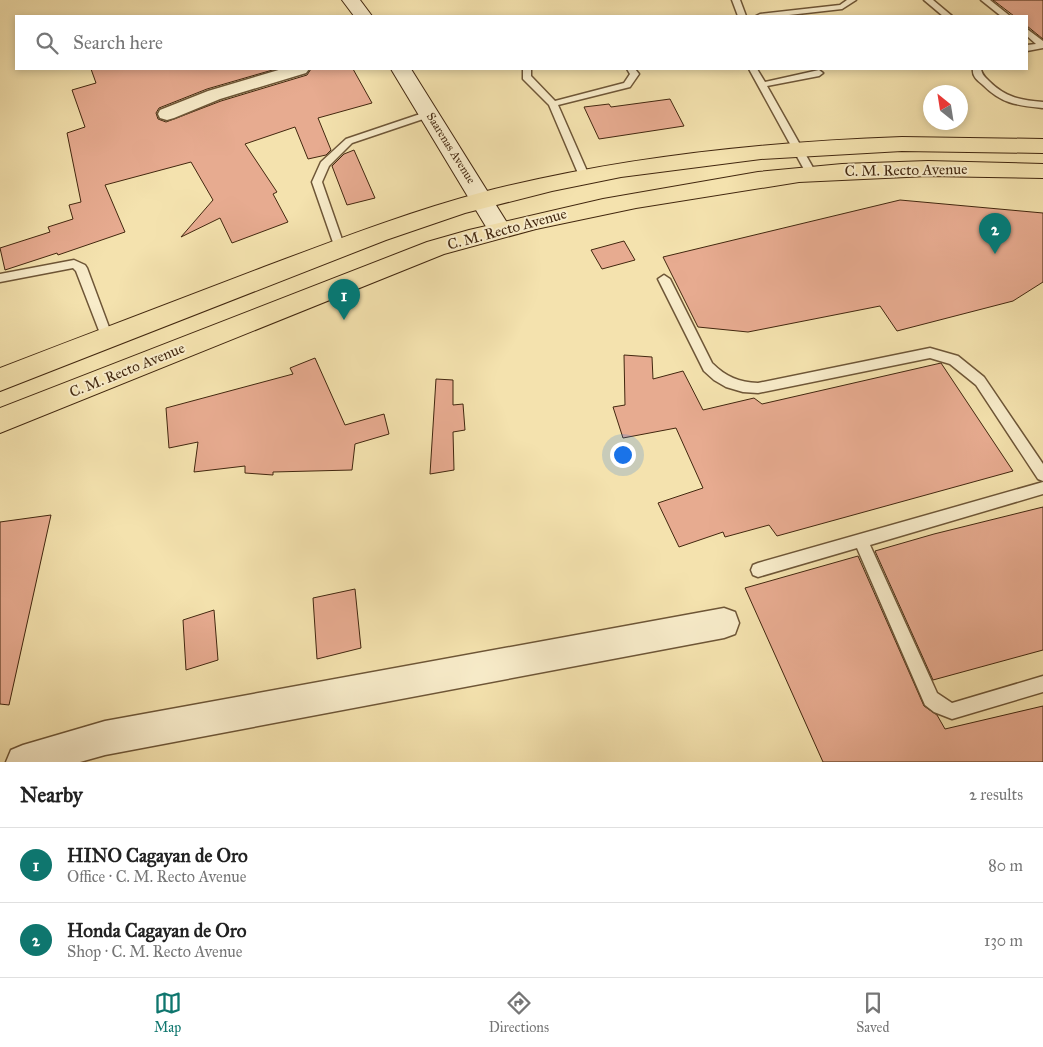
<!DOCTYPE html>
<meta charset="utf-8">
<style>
body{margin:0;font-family:"IM FELL Great Primer",serif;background:#f2f2f2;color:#222}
.compass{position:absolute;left:923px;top:85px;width:45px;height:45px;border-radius:50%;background:#fff;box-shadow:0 2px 8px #0003;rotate:330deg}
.you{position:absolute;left:622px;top:454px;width:18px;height:18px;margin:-12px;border:4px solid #fff;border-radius:50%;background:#1a73e8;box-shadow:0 0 0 8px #1a73e833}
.badge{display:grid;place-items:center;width:32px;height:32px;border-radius:50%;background:#0f766e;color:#fff;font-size:16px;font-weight:700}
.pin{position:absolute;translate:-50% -41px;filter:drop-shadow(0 1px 2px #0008)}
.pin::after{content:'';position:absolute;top:26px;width:18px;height:15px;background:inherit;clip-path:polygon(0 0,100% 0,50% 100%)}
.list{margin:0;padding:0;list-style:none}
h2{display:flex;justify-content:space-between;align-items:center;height:65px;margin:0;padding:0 20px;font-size:21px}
h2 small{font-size:16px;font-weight:400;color:#767676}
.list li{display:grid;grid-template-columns:32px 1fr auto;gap:15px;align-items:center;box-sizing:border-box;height:75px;padding:0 20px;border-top:1px solid #e0e0e0}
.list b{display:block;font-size:19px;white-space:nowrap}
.list p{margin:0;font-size:16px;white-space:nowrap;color:#767676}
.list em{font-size:16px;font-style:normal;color:#767676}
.icon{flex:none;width:28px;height:28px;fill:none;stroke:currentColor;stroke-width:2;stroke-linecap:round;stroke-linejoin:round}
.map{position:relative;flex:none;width:1043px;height:762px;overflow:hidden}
.search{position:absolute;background:#fff;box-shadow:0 2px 8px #0003;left:15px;right:15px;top:15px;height:55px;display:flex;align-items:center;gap:12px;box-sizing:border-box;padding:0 18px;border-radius:0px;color:#767676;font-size:19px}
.sheet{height:215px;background:#fff}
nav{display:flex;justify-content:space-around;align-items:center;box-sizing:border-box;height:70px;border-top:1px solid #e0e0e0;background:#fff;font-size:14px;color:#767676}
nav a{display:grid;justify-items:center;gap:2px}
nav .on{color:#0f766e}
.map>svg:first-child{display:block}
</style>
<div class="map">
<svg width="1043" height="762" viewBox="0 0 1043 762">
<rect width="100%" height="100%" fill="#f4e2ae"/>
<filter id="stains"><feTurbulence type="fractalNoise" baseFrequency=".004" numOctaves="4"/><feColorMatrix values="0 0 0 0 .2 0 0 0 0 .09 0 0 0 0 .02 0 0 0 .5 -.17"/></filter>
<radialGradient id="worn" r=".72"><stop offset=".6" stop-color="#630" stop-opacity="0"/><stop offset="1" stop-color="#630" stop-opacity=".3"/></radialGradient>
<g fill="#e7ab90" stroke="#42270f">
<path d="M993,0h50v39l-16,-13v-10h-13z"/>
<path d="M91,69h185l-69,20 -48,19 -3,5 2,6 8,3 55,-21 86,-26 4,-6h42l19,34 -54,15 13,32 -5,5 -18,4 -13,-32 -50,17 32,48 -4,2 15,28 -56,21 -12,-25 -39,19 32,-37 -22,-38 -86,23 20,47 -67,23 -1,-2 -52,17 -5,-22 50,-16 -2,-5 25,-8 -4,-14 12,-3 -14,-69 18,-6 -13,-37 24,-7z"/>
<path d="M670,99l14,27 -85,13 -15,-32 25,-3 2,3z"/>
<path d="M354,150l21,48 -28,7 -15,-39 12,-12z"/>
<path d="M900,200l143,13v69l-30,19 -116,30 -17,-25 -132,26 -50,-5 -35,-70z"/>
<path d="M624,241l11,19 -33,9 -11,-19z"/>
<path d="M624,355l28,2 1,22 30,-8 20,39 51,-12 8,6 179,-41 72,108 -236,65 -8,-11 -44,12 -2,-5 -44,15 -21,-44 45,-15 -27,-60 -53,10 -10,-31 12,-2z"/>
<path d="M315,358l30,67 39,-11 5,20 -34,10 -3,26 -79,2v3l-28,-2v-7l-51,6 4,-30 -29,6 -3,-40 127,-34 -3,-6z"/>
<path d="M436,379l17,1v25l10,-1 2,26 -12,2 1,38 -24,4z"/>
<path d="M1043,507v143l-110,30 -58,-129 59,-17z"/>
<path d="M51,515l-42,190 -9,-1v-182z"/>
<path d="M858,556l66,150 13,9 8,14 98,-23v56h-220l-78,-174z"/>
<path d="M355,589l6,59 -44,11 -4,-61z"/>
<path d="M214,610l4,50 -32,10 -3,-50z"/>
</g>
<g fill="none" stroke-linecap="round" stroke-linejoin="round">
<defs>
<g id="service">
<path d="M732,0h8l6,16h-8z"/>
<path d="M847,0h9l-14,9 -62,7h-24l4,-2 80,-9z"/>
<path d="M924,0h9l19,16h-9z"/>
<path d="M981,0h9l20,16h-9z"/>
<path d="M1027,29l16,12v7l-16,3v-6l9,-1 -9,-8z"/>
<path d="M523,69h8v7l24,25 69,-18 6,-9 -3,-5h8l4,5 -9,13 -72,18 32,73 -1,2 -4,1 -5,-3 -31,-73 -26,-26z"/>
<path d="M749,69h8l8,13 54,-12 4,3 -4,3 -52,10 49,87 -1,2 -4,1 -5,-3z"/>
<path d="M973,69h8c1,6 4,8 8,12 17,17 32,19 54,21v6c-27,-3 -41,-4 -60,-23 -6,-5 -11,-9 -10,-16z"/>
<path d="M429,111l5,3 -2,2 -80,27 -23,23 -7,16 23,66 -5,4 -4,-1 -24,-69 9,-20 25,-23z"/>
<path d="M74,260l11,5 2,3 26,70 -2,3h-8l-27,-70 -3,-3 -73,14v-8z"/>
<path d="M664,275l6,4 42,84c14,14 27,19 46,20l172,-35 28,8 26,21 59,87v17l-5,-2 -62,-94 -26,-21 -20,-6 -172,35 -15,-1 -17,-5 -12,-7 -10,-9 -46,-92z"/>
<path d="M1043,482v12l-173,51 67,148 15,10 91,-27v16l-91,27 -18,-7 -9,-7 -68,-157 -99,29 -5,-2 -2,-5 2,-5 5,-2z"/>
</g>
<g id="minor">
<path d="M282,69h27l-3,4 -86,26 -46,19 -7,2 -7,-2 -2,-4 2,-4 48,-19z"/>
<path d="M724,608l11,4 4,11 -4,11 -11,4 -619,117 -25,7h-74l5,-12 12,-5 82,-24z"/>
</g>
<g id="secondary">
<path d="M342,0h18l12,16h-18z"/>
<path d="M391,69h20l100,160 -4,6 -8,2 -8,-2z"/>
</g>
<g id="trunk">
<path d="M902,137l141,2v14l-141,-2 -141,8 -140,18 -69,14 -87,22 -79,27 -386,151v-23c88,-34 176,-67 264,-101 72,-27 144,-55 219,-75 137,-35 278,-50 419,-55z"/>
<path d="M928,161l115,3v14l-115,-2 -129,6 -163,26 -100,21 -92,25 -444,179v-25l427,-166 42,-12 134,-31 155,-27 84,-8z"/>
</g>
</defs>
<use href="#service" stroke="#6e5637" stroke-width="3"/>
<use href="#minor" stroke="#6e5637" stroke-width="3"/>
<use href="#secondary" stroke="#42270f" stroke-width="2"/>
<use href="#trunk" stroke="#42270f" stroke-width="2"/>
<use href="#service" fill="#f8ecca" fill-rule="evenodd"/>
<use href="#minor" fill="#f8ecca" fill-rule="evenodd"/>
<use href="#secondary" fill="#f8ecca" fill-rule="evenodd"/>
<use href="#trunk" fill="#f4e2ae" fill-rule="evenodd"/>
</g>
<g text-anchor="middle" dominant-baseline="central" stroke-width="4" stroke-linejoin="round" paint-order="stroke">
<g font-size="12" fill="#42270f" stroke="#f8ecca">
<text transform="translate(451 148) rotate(58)">Saarenas Avenue</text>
</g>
<g font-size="15" fill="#42270f" stroke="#f8ecca">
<text transform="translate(906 170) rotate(-1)">C. M. Recto Avenue</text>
<text transform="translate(507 229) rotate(-15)">C. M. Recto Avenue</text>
<text transform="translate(127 370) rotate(-22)">C. M. Recto Avenue</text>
</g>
</g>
<rect width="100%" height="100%" filter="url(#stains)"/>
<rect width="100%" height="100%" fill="url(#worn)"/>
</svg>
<svg class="compass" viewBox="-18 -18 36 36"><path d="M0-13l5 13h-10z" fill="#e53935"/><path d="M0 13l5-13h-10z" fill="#767676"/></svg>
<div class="you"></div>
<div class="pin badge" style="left:344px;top:320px">1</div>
<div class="pin badge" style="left:995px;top:254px">2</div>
<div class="search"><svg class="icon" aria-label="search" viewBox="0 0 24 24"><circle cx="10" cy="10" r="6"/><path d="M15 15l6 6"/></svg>Search here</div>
</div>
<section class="sheet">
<h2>Nearby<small>2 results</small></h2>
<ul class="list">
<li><span class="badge">1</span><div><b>HINO Cagayan de Oro</b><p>Office · C. M. Recto Avenue</p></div><em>80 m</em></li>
<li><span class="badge">2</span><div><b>Honda Cagayan de Oro</b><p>Shop · C. M. Recto Avenue</p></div><em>130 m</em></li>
</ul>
</section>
<nav>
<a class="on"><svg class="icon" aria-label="map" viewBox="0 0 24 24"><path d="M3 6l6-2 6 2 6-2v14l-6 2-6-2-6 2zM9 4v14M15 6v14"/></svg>Map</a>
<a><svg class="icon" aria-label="directions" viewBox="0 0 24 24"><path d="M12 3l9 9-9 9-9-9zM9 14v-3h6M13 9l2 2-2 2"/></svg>Directions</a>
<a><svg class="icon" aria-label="saved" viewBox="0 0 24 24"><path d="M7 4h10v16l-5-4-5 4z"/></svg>Saved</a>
</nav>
